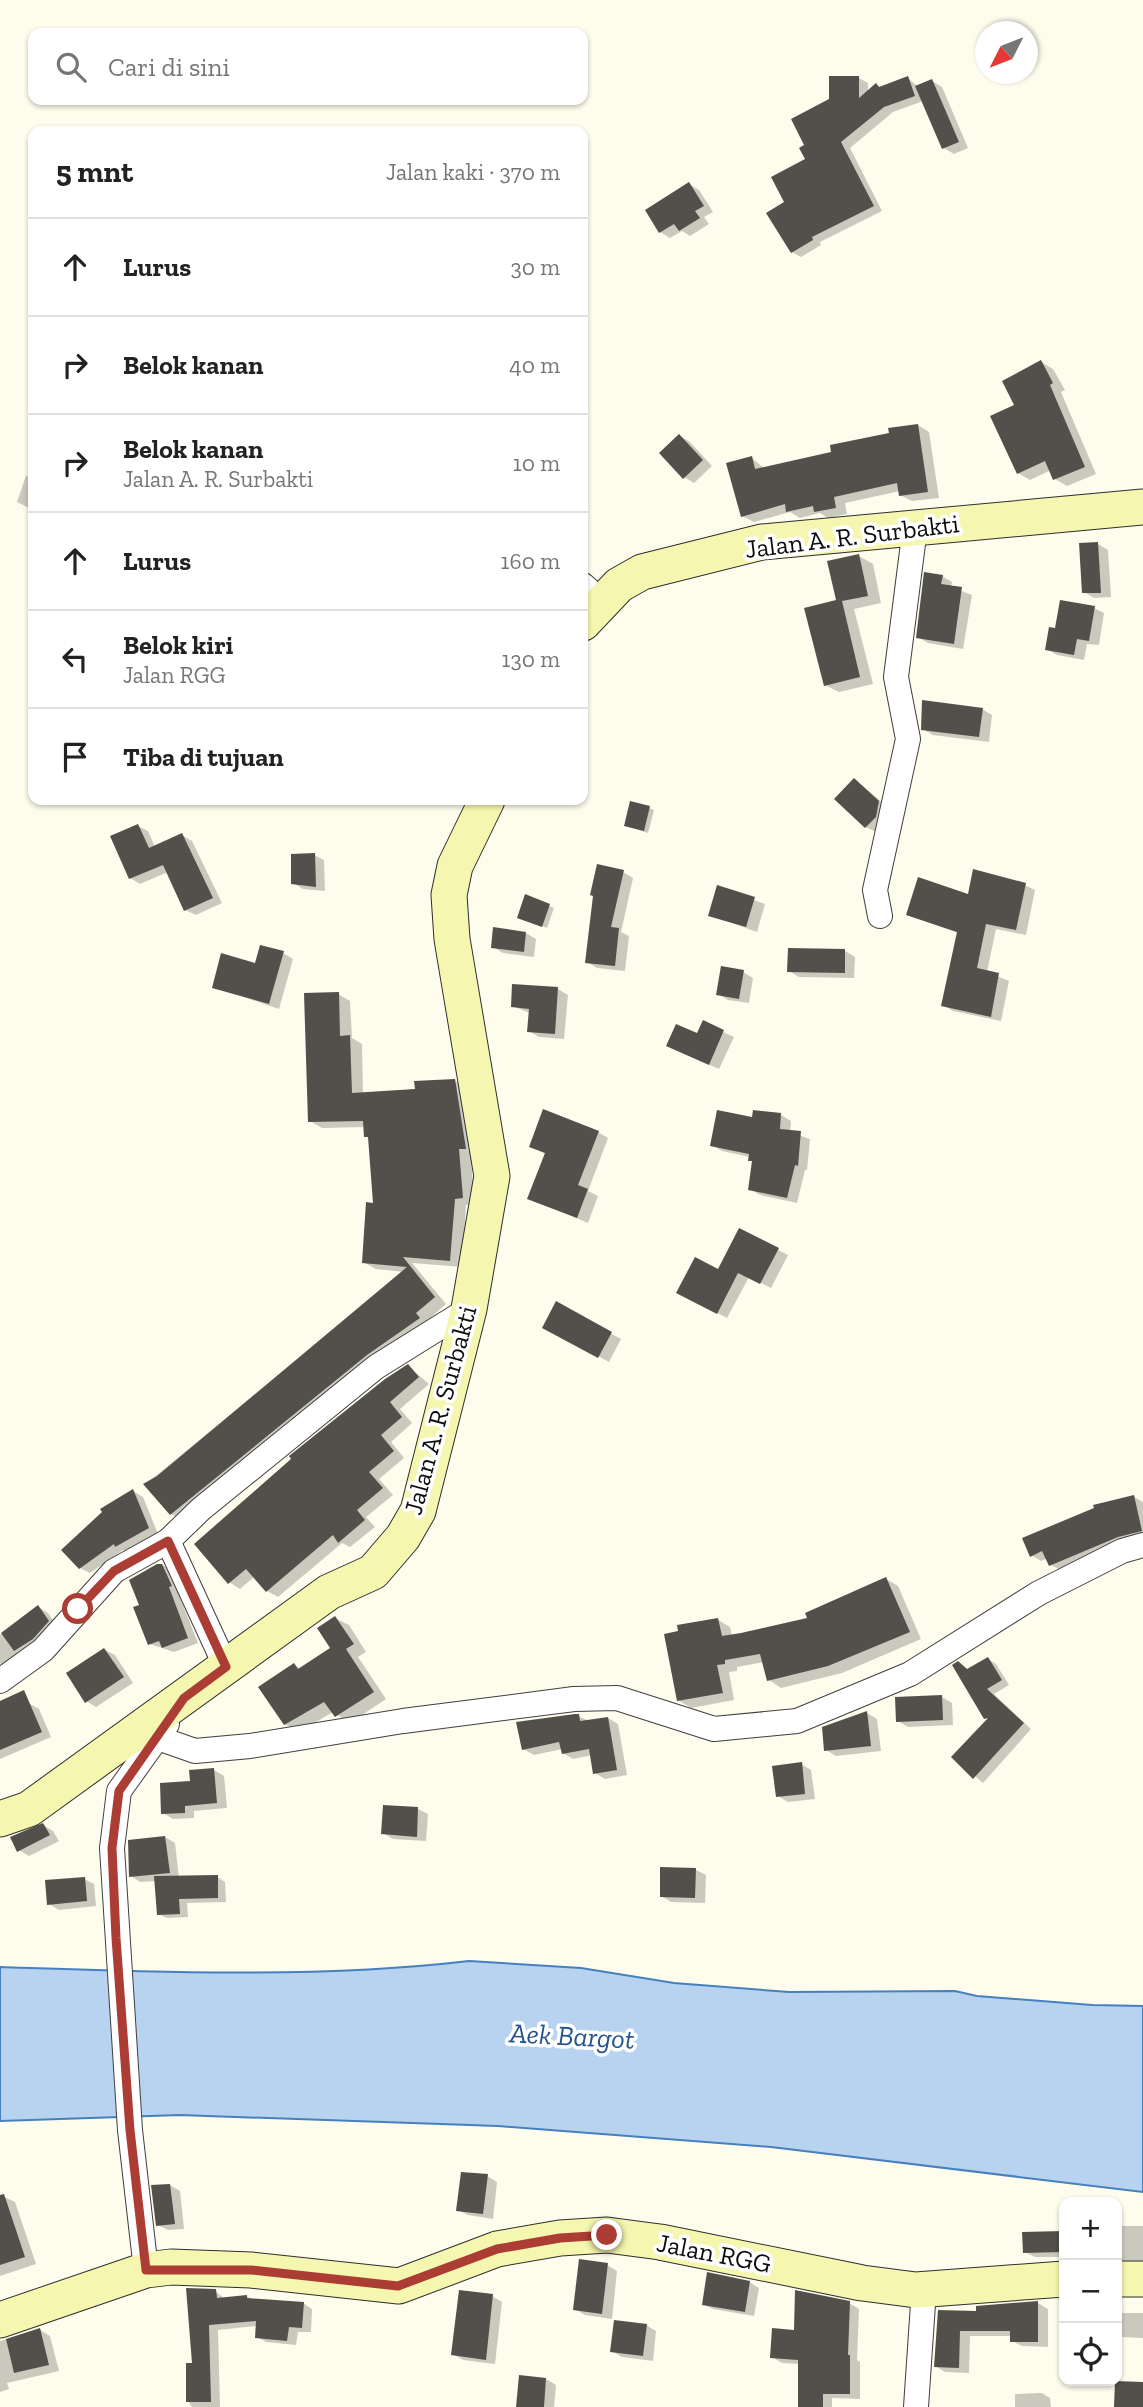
<!DOCTYPE html>
<html lang="id">
<meta charset="utf-8">
<style>
body{margin:0;font-family:"Zilla Slab",serif;background:#f6f6f6;color:#222}
.controls{position:absolute;right:21px;bottom:21px;display:grid;overflow:hidden;border-radius:14px;box-shadow:0 2px 5px #0004}
.controls button{width:63px;height:63px;display:grid;place-items:center;padding:0;border:0;border-bottom:2px solid #e0e0e0;background:#fff;color:#222;font:35px sans-serif}
.compass{position:absolute;left:975px;top:21px;width:63px;height:63px;border-radius:50%;background:#fff;box-shadow:0 2px 5px #0004;rotate:228deg}
.stop{position:absolute;width:21px;height:21px;margin:-16px;border:5px solid #ac3d34;border-radius:50%;background:#fff}
.stop.end{background:#ac3d34;border-color:#fff;box-shadow:0 2px 7px #0008}
.list{margin:0;padding:0;list-style:none}
h2{display:flex;justify-content:space-between;align-items:center;height:91px;margin:0;padding:0 28px;font-size:30px}
h2 small{font-size:23px;font-weight:400;color:#767676}
.list li{display:grid;grid-template-columns:46px 1fr auto;gap:21px;align-items:center;box-sizing:border-box;height:98px;padding:0 28px;border-top:2px solid #e0e0e0}
.list b{display:block;font-size:26px;white-space:nowrap}
.list p{margin:0;font-size:23px;white-space:nowrap;color:#767676}
.list em{font-size:23px;font-style:normal;color:#767676}
.icon{flex:none;width:38px;height:38px;fill:none;stroke:currentColor;stroke-width:2;stroke-linecap:round;stroke-linejoin:round}
.map{position:relative;flex:none;width:1143px;height:2407px;overflow:hidden}
.search{position:absolute;background:#fff;box-shadow:0 2px 5px #0004;left:28px;top:28px;width:560px;height:77px;display:flex;align-items:center;gap:18px;box-sizing:border-box;padding:0 24px;border-radius:14px;color:#767676;font-size:26px}
.panel{position:absolute;background:#fff;box-shadow:0 2px 5px #0004;left:28px;top:126px;width:560px;height:679px;border-radius:14px}
.map>svg:first-child{display:block}
</style>
<div class="map">
<svg width="1143" height="2407" viewBox="0 0 1143 2407">
<rect width="100%" height="100%" fill="#fdfced"/>
<path fill="#b7d3ef" stroke="#4780be" stroke-width="2" d="M469,1961l112,7 93,15 115,9 166,-1 22,5 115,9 51,1v186l-372,-45 -273,-21 -318,-11 -180,6v-154c154,5 316,12 469,-6z"/>
<g fill="#0003">
<path d="M859,78l9,5v10l9,-8 4,3 27,-10 10,9 14,-6 10,6 26,61 -14,6 -10,-6 -21,-47 -30,11 -43,36 32,63 -62,31 1,3 -20,12 -9,-5 -5,-49 20,-43v-14l24,-46z"/>
<path d="M689,184l10,6 14,22 -9,5 5,7 -19,12 -8,-5 -12,7 -10,-6z"/>
<path d="M1041,362l12,7 12,21 -4,2 35,82 -29,12 -12,-7 -4,-9 -21,10 -12,-7 -1,-68z"/>
<path d="M918,425l11,7 10,66 -27,3 -12,-6v-4l-55,12 2,11 -19,4 -8,-5 -20,5 -10,-6 -36,10 -12,-6 10,-58 13,11 69,-16z"/>
<path d="M680,436l10,6 22,24 -18,17 -10,-6z"/>
<path d="M26,476l7,2v32l-16,-8z"/>
<path d="M1098,544l10,6 3,47 -17,1 -10,-6z"/>
<path d="M859,556l14,8 8,39 -27,6 19,75 -34,8 -14,-7 13,-83z"/>
<path d="M942,576l10,6 -1,5 21,8 -9,54 -35,-6 -10,-6z"/>
<path d="M1094,608l10,5 -5,32 -12,-1 -3,16 -27,-5 -10,-6 10,-19z"/>
<path d="M982,709l10,6 -3,27 -56,-7 -10,-6z"/>
<path d="M855,780l34,28 -13,24 -10,-5z"/>
<path d="M649,808l5,2 -6,23 -22,-7z"/>
<path d="M138,826l10,5 7,16 27,-12 10,6 30,62 -26,12 -11,-5 -17,-38 -28,12 -10,-6z"/>
<path d="M314,855l10,5 1,31 -22,-2 -10,-6z"/>
<path d="M623,872l10,6 -12,54 8,4 -4,35 -28,-3 -10,-6 8,-66z"/>
<path d="M1025,885l10,5 -9,45 -30,-6 -9,43 22,9 -8,40 -48,-10 -10,-6 15,-72 -50,-18 62,-19z"/>
<path d="M718,887l47,17 -8,28 -47,-17z"/>
<path d="M526,897l28,11 -7,20 -24,-9z"/>
<path d="M526,933l10,6 -2,18 -31,-4 -10,-6z"/>
<path d="M845,951l10,6 -1,21 -55,-1 -10,-6z"/>
<path d="M283,953l10,6 -14,50 -65,-22z"/>
<path d="M743,972l10,6 -4,25 -21,-3 -10,-6z"/>
<path d="M558,989l10,6 -4,44 -25,-2 -10,-6 1,-18 -18,-7z"/>
<path d="M338,994l12,7 2,37 10,6 1,50 54,-4 38,-9 12,7 7,116 -8,1 -4,62 -50,-4 34,41 -19,17 4,5 -247,195 -13,-7 -25,-30 258,-212 -28,-3 -13,-7 11,-57 -4,-66 -4,-3 -1,-9 -43,1 -12,-7z"/>
<path d="M703,1023l31,14 -15,32 -41,-18 20,-15z"/>
<path d="M781,1115l10,6 -1,11 20,7 -3,31h-2l-8,33 -37,-8 -10,-6 4,-27 -4,-5 -28,-6 -10,-6 42,-26z"/>
<path d="M598,1132l10,6 -20,53 10,5 -10,27 -59,-25 17,-44 -15,-8z"/>
<path d="M778,1250l10,5 -17,33 -22,-11 -22,41 -39,-20z"/>
<path d="M557,1304l64,35 -12,23 -65,-35z"/>
<path d="M408,1366l21,18 -29,25 12,14 -21,19 13,16 -25,21 14,16 -27,22 9,10 -25,20 -8,-4 -64,54 -11,-6 -12,-15 -15,13 -11,-7z"/>
<path d="M133,1491l10,6 15,37 -31,18 -4,-2 -33,23 -10,-5z"/>
<path d="M1134,1497l9,5v36l-83,32 -10,-6 -2,-6 -7,3 -10,-6z"/>
<path d="M161,1564l10,6 10,22 -3,1 20,50 -24,9 -24,-8 -9,-38z"/>
<path d="M886,1579l12,7 23,53 -79,34 -61,15 -12,-8 -5,-18 -27,5v4l-8,1 5,28 -43,8 -13,-8 40,-80 12,7 2,9 77,-17z"/>
<path d="M38,1607l10,6 10,14 -38,32 -20,5v-29z"/>
<path d="M335,1618l14,7 17,27 -8,5 28,42 -36,24 -17,-11 -34,20 -14,-8 9,-59 7,4 31,-21z"/>
<path d="M105,1650l10,5 18,28 -37,24 -10,-6z"/>
<path d="M988,1659l8,5 13,21 -15,9 37,35 -48,54 -30,-26 36,-37 -4,-3 -27,-54 11,7z"/>
<path d="M942,1697l10,6 1,22 -45,2 -10,-6z"/>
<path d="M28,1703l11,6 12,28 -51,22v-54z"/>
<path d="M867,1713l10,6 4,32 -45,5 -10,-6z"/>
<path d="M578,1716l11,5 19,-3 10,6 9,51 -22,4 -10,-6 -3,-18 -19,4 -10,-6 -1,-4 -28,6 -11,-6z"/>
<path d="M801,1764l10,6 4,29 -27,3 -10,-6z"/>
<path d="M214,1770l10,6 3,32 -33,3v7l-21,1 -10,-6 29,-30z"/>
<path d="M418,1809l10,5 -2,27 -33,-2 -10,-6z"/>
<path d="M43,1825l10,6 6,10 -30,15 -10,-6z"/>
<path d="M165,1837l10,6 4,35 38,-1 8,5 1,20 -39,1 1,14 -21,1 -9,-4 -2,-33 -16,1 -9,-6z"/>
<path d="M696,1870l10,5 -1,28 -34,-1 -10,-6z"/>
<path d="M84,1879l10,5 2,22 -37,4 -10,-6z"/>
<path d="M487,2176l10,6 -4,37 -25,-4 -10,-5z"/>
<path d="M170,2185l10,6 4,38 -16,1 -10,-5z"/>
<path d="M0,2195l15,7 21,62 -36,12z"/>
<rect x="1117" y="2226" width="26" height="38"/>
<path d="M1064,2233v24h-29l-10,-5 -1,-18z"/>
<path d="M607,2265l10,6 -5,48 -27,-4 -10,-6z"/>
<path d="M749,2282l10,6 -5,28 -41,-7 -10,-5z"/>
<path d="M215,2291l10,8 21,-3 7,4 50,3 9,6 -1,23h-13l-2,13 -30,-3 -9,-5v-11l-39,4 2,77h-28l-4,-6 6,-36z"/>
<path d="M492,2296l10,6 -7,62 -32,-4 -10,-6z"/>
<path d="M849,2303l10,6 -2,51 3,2v37l-28,-1v9h-33l1,-43 -18,-1 -10,-6 23,-25z"/>
<path d="M1038,2303l10,6v38l-26,-1 -10,-5v-5h-42l-1,37 -24,-1 -10,-6 4,-54 39,1z"/>
<path d="M1117,2307l1,6h25v25l-25,-1v14z"/>
<path d="M646,2325l10,6 -3,30 -31,-4 -10,-6z"/>
<path d="M40,2330l10,6 9,35 -52,12 2,6 -9,3v-51z"/>
<path d="M546,2379l10,6 -2,22h-36z"/>
<path d="M1042,2393l8,5 1,9h-36v-13z"/>
</g>
<g fill="#534f4a">
<path d="M829,76h30v22l17,-15 3,4 29,-11 7,20 -31,11 -43,35 33,64 -62,31 1,3 -22,13 -25,-40 18,-11 -13,-25 34,-18 -6,-11 5,-3 -13,-26 38,-20z"/>
<path d="M932,79l27,63 -17,7 -27,-63z"/>
<path d="M689,182l15,24 -9,5 5,7 -21,13 -5,-7 -15,9 -14,-23z"/>
<path d="M1041,360l12,23 -3,2 35,82 -32,13 -8,-19 -28,13 -27,-58 24,-11 -12,-24z"/>
<path d="M918,424l10,68 -29,4 -2,-13 -63,14 2,11 -22,4 -1,-6 -27,6 -1,-8 -44,13 -15,-54 26,-7 3,13 76,-17 -1,-7 59,-12 -1,-5z"/>
<path d="M679,434l24,26 -20,19 -24,-26z"/>
<path d="M1098,542l3,51h-19l-3,-50z"/>
<path d="M859,554l9,42 -26,5 18,76 -36,9 -20,-78 32,-8 -9,-39z"/>
<path d="M924,572l19,3 -2,9 21,3 -8,57 -38,-6z"/>
<path d="M1060,600l35,6 -6,35 -12,-2 -3,16 -29,-5 4,-23 6,1z"/>
<path d="M922,700l61,8 -4,29 -58,-7z"/>
<path d="M854,778l25,23 -3,16 -11,11 -31,-29z"/>
<path d="M630,801l20,5 -6,25 -20,-5z"/>
<path d="M138,824l11,24 33,-15 31,65 -29,13 -21,-46 -34,14 -19,-43z"/>
<path d="M315,853l1,34 -25,-3v-30z"/>
<path d="M597,864l27,6 -13,57 8,1 -4,38 -30,-3 8,-67 -3,-1z"/>
<path d="M973,869l53,14 -10,47 -30,-6 -9,44 22,5 -8,44 -50,-11 16,-74 -51,-17 12,-38 50,17z"/>
<path d="M717,885l38,12 -9,30 -38,-11z"/>
<path d="M525,894l25,10 -8,23 -25,-9z"/>
<path d="M493,927l33,5 -2,20 -33,-4z"/>
<path d="M260,945l24,6 -15,53 -57,-16 9,-35 34,10z"/>
<path d="M788,948l57,1v24l-58,-1z"/>
<path d="M721,966l23,4 -5,29 -23,-4z"/>
<path d="M512,984l46,3 -3,47 -28,-2 2,-23 -18,-2z"/>
<path d="M339,992l1,44 10,-1 2,58 63,-4 -1,-8 41,-2 11,70h-7l4,49 -8,1 -5,62 -47,-4 32,40 -19,16 4,5 -53,37 -197,160 -27,-31 14,-8 250,-209 -45,-4 4,-61 7,1 -5,-66h-4l-1,-16 -55,1 -4,-129z"/>
<path d="M703,1020l21,10 -15,35 -43,-19 10,-22 21,9z"/>
<path d="M543,1109l56,22 -21,54 10,4 -11,29 -50,-19 18,-46 -16,-6z"/>
<path d="M717,1110l35,7 1,-7 28,3 -1,16 21,2 -3,35 -3,-1 -8,33 -39,-8 4,-29h-4l1,-7 -39,-8z"/>
<path d="M739,1228l40,20 -19,36 -22,-11 -21,41 -41,-21 19,-36 23,12z"/>
<path d="M556,1301l56,31 -14,26 -56,-30z"/>
<path d="M408,1364l11,13 -29,25 12,15 -21,18 13,16 -25,21 14,16 -26,22 8,10 -27,23 -5,-8 -67,57 -20,-23 -18,15 -34,-40 97,-85 -2,-3 96,-77z"/>
<path d="M133,1489l16,39 -34,19 -1,-3 -35,25 -18,-19 41,-38 -2,-3z"/>
<path d="M1134,1495l8,36 -24,6 -69,29 -7,-15 -12,6 -8,-19 72,-30 -1,-3z"/>
<path d="M157,1564h5l10,22 -3,1 19,51 -26,10 -3,-7 -11,4 -15,-38 6,-2 -10,-25z"/>
<path d="M886,1577l24,55 -82,34 -61,15 -7,-27 -35,6v4l-8,1 6,28 -46,8 -13,-67 14,-3 -1,-6 41,-7 4,18 19,-3 66,-15 -2,-5z"/>
<path d="M38,1605l11,16 -16,18 -19,12 -13,-18z"/>
<path d="M335,1616l19,28 -8,5 28,43 -39,25 -11,-15 -40,23 -26,-38 36,-24 4,6 32,-21 -13,-20z"/>
<path d="M104,1648l20,29 -39,26 -19,-30z"/>
<path d="M988,1657l14,23 -15,9 37,34 -51,56 -22,-22 37,-39 -4,1 -32,-54 6,-4 9,8z"/>
<path d="M24,1690l18,42 -42,18v-49z"/>
<path d="M942,1695l1,25 -47,2 -1,-25z"/>
<path d="M867,1711l4,35 -47,5 -2,-24z"/>
<path d="M575,1714h4l1,7 28,-4 9,53 -24,4 -4,-25 -27,5 -3,-12 -37,8 -6,-28z"/>
<path d="M802,1762l3,32 -29,3 -4,-31z"/>
<path d="M214,1768l3,35 -32,3v7l-24,1 -1,-31 30,-2 -1,-11z"/>
<path d="M383,1805l35,2 -1,30 -36,-3z"/>
<path d="M43,1823l7,12 -33,17 -7,-15z"/>
<path d="M165,1836l5,37 -41,4 -1,-37z"/>
<path d="M660,1867l36,1 -1,30 -35,-1z"/>
<path d="M218,1875v23l-39,1 1,15 -23,1 -3,-39z"/>
<path d="M85,1877l2,24 -40,4 -2,-25z"/>
<path d="M461,2172l27,2 -5,40 -27,-3z"/>
<path d="M170,2184l5,40 -19,2 -5,-41z"/>
<path d="M4,2194l21,63 -25,8v-70z"/>
<path d="M1064,2231v21l-41,1 -1,-21z"/>
<path d="M579,2259l29,4 -6,51 -29,-4z"/>
<path d="M707,2272l43,9 -5,31 -43,-7z"/>
<path d="M186,2288l30,1 1,9 30,-3v3l57,4 -2,26 -13,-1 -2,14 -32,-3 1,-17 -47,4 2,77h-25v-39h6z"/>
<path d="M459,2290l34,4 -7,66 -35,-5z"/>
<path d="M795,2290l55,11 -2,54h2v39h-27v13h-25v-47l-28,-2 2,-30 22,2z"/>
<path d="M1038,2301v41h-28v-11h-50l-1,37 -25,-1 4,-57 38,1v-5z"/>
<path d="M614,2320l33,4 -4,32 -33,-4z"/>
<path d="M40,2328l9,37 -35,8 -8,-34z"/>
<path d="M519,2375l27,3 -2,29h-28z"/>
<path d="M1115,2381l28,1v25h-29z"/>
</g>
<g fill="none" stroke-linecap="round" stroke-linejoin="round">
<defs>
<g id="street">
<path d="M583,585l19,17"/>
<path d="M880,916l-5,-26 33,-151 -12,-62 19,-149"/>
<path d="M168,1541l58,126"/>
<path d="M0,1681l43,-31 71,-79 54,-30 33,-32 175,-142 93,-58"/>
<path d="M158,1738l37,13 55,-5 153,-25 171,-22 43,-1 97,31 83,-8 113,-47 129,-81 83,-42 21,-6"/>
<path d="M146,2270l-16,-140 -18,-282 7,-57 48,-67"/>
<path d="M916,2407l8,-118"/>
</g>
<g id="secondary">
<path d="M583,623l36,-38 23,-13 120,-30 381,-35"/>
<path d="M0,1819l29,-10 300,-217 44,-20 30,-35 15,-26 51,-202 23,-133 -40,-237 -3,-44 6,-29 32,-66"/>
<path d="M1117,2279h26"/>
<path d="M0,2320l146,-50 25,-3 80,3 148,16 98,-37 63,-11 47,-3 53,7 202,41 54,7 148,-11"/>
</g>
</defs>
<use href="#street" stroke="#3f3f3f" stroke-width="26"/>
<use href="#secondary" stroke="#2e2e2e" stroke-width="37"/>
<use href="#street" stroke="#fff" stroke-width="24"/>
<use href="#secondary" stroke="#f5f6af" stroke-width="35"/>
</g>
<g fill="none" stroke-linecap="round" stroke-linejoin="round">
<path stroke="#ac3d34" stroke-width="9" d="M78,1609l36,-38 54,-30 58,126 -42,31 -65,93 -7,57 4,90 14,192 16,140h105l147,16 99,-37 63,-11 47,-3"/>
</g>
<g text-anchor="middle" dominant-baseline="central" stroke-width="7" stroke-linejoin="round" paint-order="stroke">
<g font-size="26" fill="#0c0c0c" stroke="#fff">
<text transform="translate(852 536) rotate(-7)">Jalan A. R. Surbakti</text>
<text transform="translate(440 1410) rotate(-75)">Jalan A. R. Surbakti</text>
<text transform="translate(714 2253) rotate(11)">Jalan RGG</text>
</g>
<g font-size="28" font-style="italic" fill="#24538f" stroke="#fff">
<text transform="translate(572 2036) rotate(3)">Aek Bargot</text>
</g>
</g>
</svg>
<div class="controls">
<button>+</button>
<button>−</button>
<button><svg class="icon" aria-label="locate" viewBox="0 0 24 24"><circle cx="12" cy="12" r="6"/><path d="M12 2v4M12 18v4M2 12h4M18 12h4"/></svg></button>
</div>
<svg class="compass" viewBox="-18 -18 36 36"><path d="M0-13l5 13h-10z" fill="#e53935"/><path d="M0 13l5-13h-10z" fill="#767676"/></svg>
<div class="stop" style="left:78px;top:1609px"></div>
<div class="stop end" style="left:607px;top:2235px"></div>
<div class="search"><svg class="icon" aria-label="search" viewBox="0 0 24 24"><circle cx="10" cy="10" r="6"/><path d="M15 15l6 6"/></svg>Cari di sini</div>
<section class="panel">
<h2>5 mnt<small>Jalan kaki · 370 m</small></h2>
<ul class="list">
<li><svg class="icon" aria-label="ahead" viewBox="0 0 24 24"><path d="M12 20V5M6 11l6-6 6 6"/></svg><div><b>Lurus</b></div><em>30 m</em></li>
<li><svg class="icon" aria-label="right" viewBox="0 0 24 24"><path d="M7 20v-9h11M14 6l5 5-5 5"/></svg><div><b>Belok kanan</b></div><em>40 m</em></li>
<li><svg class="icon" aria-label="right" viewBox="0 0 24 24"><path d="M7 20v-9h11M14 6l5 5-5 5"/></svg><div><b>Belok kanan</b><p>Jalan A. R. Surbakti</p></div><em>10 m</em></li>
<li><svg class="icon" aria-label="ahead" viewBox="0 0 24 24"><path d="M12 20V5M6 11l6-6 6 6"/></svg><div><b>Lurus</b></div><em>160 m</em></li>
<li><svg class="icon" aria-label="left" viewBox="0 0 24 24"><path d="M17 20v-9H6M10 6l-5 5 5 5"/></svg><div><b>Belok kiri</b><p>Jalan RGG</p></div><em>130 m</em></li>
<li><svg class="icon" aria-label="arrive" viewBox="0 0 24 24"><path d="M6 21V4h12l-3 4 3 4H6"/></svg><div><b>Tiba di tujuan</b></div></li>
</ul>
</section>
</div>
